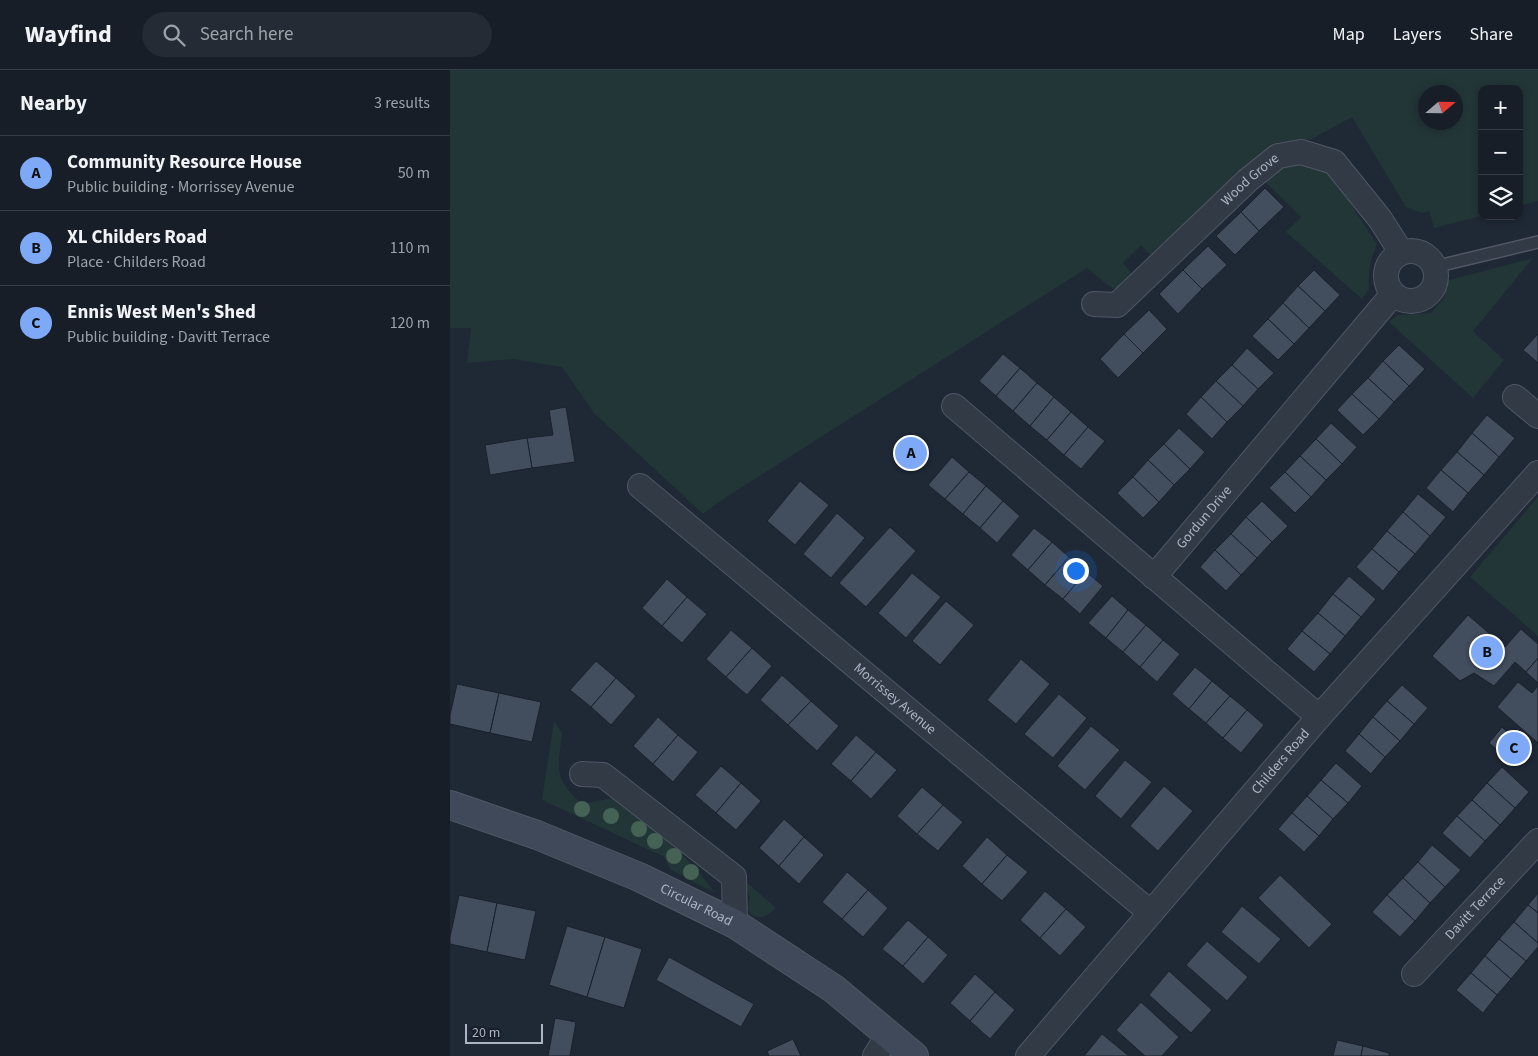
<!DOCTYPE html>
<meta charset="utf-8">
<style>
body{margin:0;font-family:"Source Sans 3",sans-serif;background:#242b34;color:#f1f3f6}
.controls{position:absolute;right:15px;top:15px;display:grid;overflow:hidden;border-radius:10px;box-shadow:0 2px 8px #0003}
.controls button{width:45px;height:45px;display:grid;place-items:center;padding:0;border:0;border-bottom:1px solid #363c45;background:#171e28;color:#f1f3f6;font:25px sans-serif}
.compass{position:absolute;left:968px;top:15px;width:45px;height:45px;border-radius:50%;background:#171e28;box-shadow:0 2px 8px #0003;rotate:70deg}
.scale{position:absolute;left:15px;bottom:12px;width:78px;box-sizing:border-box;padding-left:5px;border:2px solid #acb4c3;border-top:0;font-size:14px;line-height:18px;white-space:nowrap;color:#acb4c3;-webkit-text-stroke:4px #181f2a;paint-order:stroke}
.you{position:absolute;left:625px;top:500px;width:18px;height:18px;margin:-12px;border:4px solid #fff;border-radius:50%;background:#1a73e8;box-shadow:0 0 0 8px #1a73e833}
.badge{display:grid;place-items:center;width:32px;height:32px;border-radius:50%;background:#7ea9f6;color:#111;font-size:16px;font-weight:700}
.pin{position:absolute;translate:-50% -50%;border:2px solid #fff;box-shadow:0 1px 5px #0006}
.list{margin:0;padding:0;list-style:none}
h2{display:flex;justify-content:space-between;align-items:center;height:65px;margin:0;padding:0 20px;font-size:21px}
h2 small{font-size:16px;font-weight:400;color:#9ea2a8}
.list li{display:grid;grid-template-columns:32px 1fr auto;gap:15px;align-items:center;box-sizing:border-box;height:75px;padding:0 20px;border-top:1px solid #363c45}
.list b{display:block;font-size:19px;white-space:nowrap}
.list p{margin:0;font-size:16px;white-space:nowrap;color:#9ea2a8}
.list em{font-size:16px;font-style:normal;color:#9ea2a8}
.icon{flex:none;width:28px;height:28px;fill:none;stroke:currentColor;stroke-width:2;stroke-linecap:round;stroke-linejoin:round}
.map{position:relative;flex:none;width:1088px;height:986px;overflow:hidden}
header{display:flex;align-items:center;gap:30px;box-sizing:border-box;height:70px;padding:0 25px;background:#171e28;border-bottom:1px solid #363c45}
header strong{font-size:24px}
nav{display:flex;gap:28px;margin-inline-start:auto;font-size:18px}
.search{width:350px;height:45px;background:#242b34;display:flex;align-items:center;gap:12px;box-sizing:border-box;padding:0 18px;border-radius:28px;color:#9ea2a8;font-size:19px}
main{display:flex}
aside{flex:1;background:#171e28}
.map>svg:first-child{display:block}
</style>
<header>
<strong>Wayfind</strong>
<div class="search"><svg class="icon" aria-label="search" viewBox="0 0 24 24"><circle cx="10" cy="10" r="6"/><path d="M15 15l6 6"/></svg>Search here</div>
<nav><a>Map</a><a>Layers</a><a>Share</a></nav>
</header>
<main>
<aside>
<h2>Nearby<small>3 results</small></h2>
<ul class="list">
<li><span class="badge">A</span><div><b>Community Resource House</b><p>Public building · Morrissey Avenue</p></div><em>50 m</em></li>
<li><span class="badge">B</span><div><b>XL Childers Road</b><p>Place · Childers Road</p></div><em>110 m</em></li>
<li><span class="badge">C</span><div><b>Ennis West Men's Shed</b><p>Public building · Davitt Terrace</p></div><em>120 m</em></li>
</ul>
</aside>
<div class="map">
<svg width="1088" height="986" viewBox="0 0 1088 986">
<rect width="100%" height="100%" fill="#1f2835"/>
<g fill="#223537" fill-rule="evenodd">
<path d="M0,0h1088v131l-19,5v-117h-37v127l-48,12 -5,-17 -7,2 -16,-6 -54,-90 -40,22 -38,4 -120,116 -13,-14 -18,18 12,14 -9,9 -13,3 -26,-21 -362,230 -22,16 -109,-101 -32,-46 -48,-8 -47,4 4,-35h-21zM976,22h30v30h-30z"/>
<path d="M849,93l16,3 16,8 46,70c-7,16 -9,28 -8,45l-7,10 -76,-67 15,-15 -40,-39 19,-12z"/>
<path d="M1083,188l-60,73 31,29 -31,38 -84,-76 8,-7 34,-2 13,-15 2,-17z"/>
<path d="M1088,427v139l-68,-59z"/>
<path d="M104,651l8,12c-4,37 -9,44 20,71l31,-6 52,41 29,27 21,27 -44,-23 -7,-13 -122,-57z"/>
<path d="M293,809l33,29c-9,8 -13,12 -25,7l-3,-7 2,-10z"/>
</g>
<g fill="#424d5d" stroke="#1a212c">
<path d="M815,118l19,19 -25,24 -18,-19z"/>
<path d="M791,142l18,19 -24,24 -19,-19z"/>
<path d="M758,176l19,19 -25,24 -19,-19z"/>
<path d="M733,200l19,19 -24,25 -19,-20z"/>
<path d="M864,200l26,25 -15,16 -27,-25z"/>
<path d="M848,216l27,25 -16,17 -26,-25z"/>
<path d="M833,233l26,25 -15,16 -26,-25z"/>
<path d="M699,240l18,19 -24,24 -19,-19z"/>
<path d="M818,249l26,25 -16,16 -26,-24z"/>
<path d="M674,264l19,19 -25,25 -18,-19z"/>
<path d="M1088,264v29l-15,-13z"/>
<path d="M949,275l26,24 -16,17 -26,-25z"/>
<path d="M797,278l27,25 -16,16 -26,-24z"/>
<path d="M553,284l17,14 -24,28 -17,-15z"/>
<path d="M933,291l26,25 -15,16 -26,-24z"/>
<path d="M782,295l26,24 -15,17 -27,-25z"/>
<path d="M570,298l17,15 -24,28 -17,-15z"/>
<path d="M918,308l26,24 -15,17 -27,-25z"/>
<path d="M766,311l27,25 -16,16 -26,-25z"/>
<path d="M587,313l17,14 -24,29 -17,-15z"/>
<path d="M902,324l27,25 -16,16 -26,-25z"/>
<path d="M604,327l17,15 -24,28 -17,-14z"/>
<path d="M751,327l26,25 -15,17 -26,-25z"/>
<path d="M116,337l9,55 -43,6 -5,-30 26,-3 -4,-25z"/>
<path d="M621,342l17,15 -24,28 -17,-15z"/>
<path d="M1037,345l28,23 -16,19 -27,-24z"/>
<path d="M881,353l26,24 -15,17 -26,-25z"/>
<path d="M638,357l17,14 -24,28 -17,-14z"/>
<path d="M729,358l26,24 -15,17 -26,-25z"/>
<path d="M1022,363l27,24 -15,18 -27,-23z"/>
<path d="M77,368l5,30 -42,7 -5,-30z"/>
<path d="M866,369l26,25 -16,16 -26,-24z"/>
<path d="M714,374l26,25 -16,16 -26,-25z"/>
<path d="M1007,382l27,23 -16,18 -27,-23z"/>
<path d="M850,386l26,24 -15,17 -26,-25z"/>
<path d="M502,387l17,15 -24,27 -17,-14z"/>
<path d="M698,390l26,25 -15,17 -26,-25z"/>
<path d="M991,400l27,23 -15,19 -27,-24z"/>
<path d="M519,402l17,14 -23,28 -18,-15z"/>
<path d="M835,402l26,25 -16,16 -26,-25z"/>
<path d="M683,407l26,25 -16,16 -26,-25z"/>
<path d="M350,411l29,24 -34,40 -28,-24z"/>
<path d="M536,416l17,15 -23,27 -17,-14z"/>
<path d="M968,424l28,23 -16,19 -27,-24z"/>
<path d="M553,431l17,15 -23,27 -17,-15z"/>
<path d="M812,431l26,25 -16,16 -26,-25z"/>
<path d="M953,442l27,24 -15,18 -28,-23z"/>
<path d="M387,443l28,25 -34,40 -28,-24z"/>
<path d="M796,447l26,25 -15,16 -26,-24z"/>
<path d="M440,457l26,24 -50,56 -27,-24z"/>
<path d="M584,458l18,14 -24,28 -17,-15z"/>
<path d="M937,461l28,23 -16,18 -27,-23z"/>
<path d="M781,464l26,24 -16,17 -26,-25z"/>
<path d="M602,472l17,15 -24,28 -17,-15z"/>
<path d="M922,479l27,23 -16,19 -27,-24z"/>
<path d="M765,480l26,25 -15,16 -26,-24z"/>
<path d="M619,487l17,15 -23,27 -18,-14z"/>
<path d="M636,502l17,14 -23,28 -17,-15z"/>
<path d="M462,503l29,24 -35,41 -28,-25z"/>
<path d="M899,506l27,23 -15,18 -28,-23z"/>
<path d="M217,509l20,18 -25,29 -20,-18z"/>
<path d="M883,524l28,23 -16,19 -27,-23z"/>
<path d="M662,526l16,14 -22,28 -18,-15z"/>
<path d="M237,527l20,17 -25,29 -20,-17z"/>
<path d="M496,531l28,24 -34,40 -28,-24z"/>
<path d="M678,540l18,15 -23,27 -17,-14z"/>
<path d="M868,543l27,23 -15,18 -28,-23z"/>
<path d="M1018,545l37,32 16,-18 17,15v14l-12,14 -11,-10 -21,24 -20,-13 -14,8 -28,-25z"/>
<path d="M696,555l17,15 -23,27 -17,-15z"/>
<path d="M281,560l21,18 -26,29 -20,-18z"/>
<path d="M852,561l28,23 -16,18 -27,-23z"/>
<path d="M713,570l17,14 -23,28 -17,-15z"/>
<path d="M302,578l20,18 -25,29 -21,-18z"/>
<path d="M1088,588v25l-12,-11z"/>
<path d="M571,589l29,25 -34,40 -29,-24z"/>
<path d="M146,591l20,17 -25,29 -21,-17z"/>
<path d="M745,597l17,14 -23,28 -17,-15z"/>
<path d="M332,605l29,26 -23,24 -28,-25z"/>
<path d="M166,608l20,18 -25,29 -20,-18z"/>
<path d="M762,611l18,15 -24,27 -17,-14z"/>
<path d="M1068,612l14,11 6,-7v57l-41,-36z"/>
<path d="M7,614l42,9 -9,40 -40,-9v-9z"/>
<path d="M952,615l26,23 -14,16 -27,-23z"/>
<path d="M49,623l42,9 -9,40 -42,-9z"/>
<path d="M609,624l28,24 -34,40 -29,-24z"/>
<path d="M780,626l17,14 -24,28 -17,-15z"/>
<path d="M361,631l28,25 -22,25 -29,-26z"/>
<path d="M937,631l27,23 -14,17 -27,-24z"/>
<path d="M797,640l17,15 -23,28 -18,-15z"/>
<path d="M208,647l20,18 -25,29 -20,-18z"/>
<path d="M923,647l27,24 -15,16 -26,-23z"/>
<path d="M641,656l29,24 -35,40 -28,-24z"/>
<path d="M1052,657l23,21 -13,15 -23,-20z"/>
<path d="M909,664l26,23 -14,17 -26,-23z"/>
<path d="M228,665l20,17 -25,30 -20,-18z"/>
<path d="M406,665l20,17 -25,29 -20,-17z"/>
<path d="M426,682l21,18 -26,29 -20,-18z"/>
<path d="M675,690l27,22 -31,37 -26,-23z"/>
<path d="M886,693l26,23 -14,17 -27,-23z"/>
<path d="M271,696l20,17 -25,30 -21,-18z"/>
<path d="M1052,697l27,25 -14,16 -28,-25z"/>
<path d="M871,710l27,23 -15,16 -26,-23z"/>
<path d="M291,713l20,18 -25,29 -20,-17z"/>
<path d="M1037,713l28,25 -15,17 -28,-25z"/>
<path d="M714,716l29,25 -35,40 -28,-25z"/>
<path d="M472,717l21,18 -26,29 -20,-18z"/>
<path d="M857,726l26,23 -14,17 -27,-23z"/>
<path d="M1022,730l28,25 -15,16 -28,-25z"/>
<path d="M493,735l20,17 -25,29 -21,-17z"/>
<path d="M842,743l27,23 -15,16 -26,-23z"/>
<path d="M1007,746l28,25 -15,17 -28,-25z"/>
<path d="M334,749l20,18 -25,29 -20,-18z"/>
<path d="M354,767l20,18 -25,29 -20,-18z"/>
<path d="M537,767l20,18 -25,29 -20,-18z"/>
<path d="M982,775l29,25 -16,17 -27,-25z"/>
<path d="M557,785l21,17 -26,29 -20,-17z"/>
<path d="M968,792l27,25 -15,16 -27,-25z"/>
<path d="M397,802l21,18 -26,29 -20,-17z"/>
<path d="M830,805l52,49 -23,24 -51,-50z"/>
<path d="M953,808l27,25 -15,18 -28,-26z"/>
<path d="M418,820l20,18 -25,29 -21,-18z"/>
<path d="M595,821l21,18 -26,29 -20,-18z"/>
<path d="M1088,823v20l-10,-8z"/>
<path d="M9,825l38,8 -10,49 -37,-8v-7z"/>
<path d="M937,825l28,26 -15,16 -28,-25z"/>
<path d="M47,833l39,8 -11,49 -38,-8z"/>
<path d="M1078,835l10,8v30l-24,-21z"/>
<path d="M792,836l39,33 -22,25 -38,-32z"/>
<path d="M616,839l20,18 -26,29 -20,-18z"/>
<path d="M458,850l20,17 -25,29 -21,-17z"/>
<path d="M1064,852l24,21v4l-12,14 -27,-22z"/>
<path d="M117,856l38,11 -18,60 -38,-12z"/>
<path d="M155,867l37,12 -18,59 -37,-11z"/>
<path d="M478,867l20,18 -25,29 -20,-18z"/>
<path d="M1049,869l27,22 -15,18 -26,-23z"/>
<path d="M757,871l41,36 -21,24 -41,-36z"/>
<path d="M1035,886l26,23 -14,16 -26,-22z"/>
<path d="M219,887l85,47 -13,23 -85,-47z"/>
<path d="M719,901l43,39 -21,23 -42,-38z"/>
<path d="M1021,903l26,22 -14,18 -27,-23z"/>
<path d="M525,904l20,18 -25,29 -20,-18z"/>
<path d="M545,922l20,18 -25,29 -20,-18z"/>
<path d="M691,932l38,35 -17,19h-17l-29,-26z"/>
<path d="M105,948l21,4 -6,34h-22z"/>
<path d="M652,964l27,22h-45z"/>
<path d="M343,969l8,17h-32l-2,-5z"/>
<path d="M887,970l26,6 -2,10h-28z"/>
<path d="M913,976l26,7v3h-28z"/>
</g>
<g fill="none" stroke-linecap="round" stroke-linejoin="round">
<defs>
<path id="service" d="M984,197l104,-25"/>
<g id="minor">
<circle cx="961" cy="206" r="25"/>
<path id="s1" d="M644,234l23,1 131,-125 30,-24 23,-4 33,10 46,57 21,33"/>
<path d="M1065,327l23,19"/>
<path d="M504,336l365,311"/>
<path id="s2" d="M190,416l511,427"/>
<path id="s3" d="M704,507l239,-283"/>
<path d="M132,704l21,1 131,102 1,47"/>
<path id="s4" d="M964,904l124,-133"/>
<path d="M425,986l14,-22"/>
<path id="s5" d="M578,986l291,-339 219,-244"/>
</g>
<g id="secondary">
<path id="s6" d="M0,735l87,30 102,42 96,47 99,65 80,67"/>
</g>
</defs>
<use href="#service" stroke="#505764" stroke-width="14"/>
<use href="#minor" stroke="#505764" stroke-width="26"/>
<use href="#secondary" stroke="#505764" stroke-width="30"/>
<use href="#service" stroke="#323a46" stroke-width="11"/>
<use href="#minor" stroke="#323a46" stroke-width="24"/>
<use href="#secondary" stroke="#404959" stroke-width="28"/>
</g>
<g fill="#466255">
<circle cx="132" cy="739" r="8"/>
<circle cx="161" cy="746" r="8"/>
<circle cx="189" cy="759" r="8"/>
<circle cx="205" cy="771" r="8"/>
<circle cx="224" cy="786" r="8"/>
<circle cx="241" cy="802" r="8"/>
</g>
<g text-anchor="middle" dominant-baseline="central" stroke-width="4" stroke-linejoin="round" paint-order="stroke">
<g font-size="14" fill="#acb4c3" stroke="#181f2a">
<text stroke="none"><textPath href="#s1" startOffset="206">Wood Grove</textPath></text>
<text stroke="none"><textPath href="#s3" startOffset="78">Gordun Drive</textPath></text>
<text stroke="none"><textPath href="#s2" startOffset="332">Morrissey Avenue</textPath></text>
<text stroke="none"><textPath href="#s5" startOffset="388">Childers Road</textPath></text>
<text stroke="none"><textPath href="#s6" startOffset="266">Circular Road</textPath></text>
<text stroke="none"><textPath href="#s4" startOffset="90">Davitt Terrace</textPath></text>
</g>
</g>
</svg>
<div class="controls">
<button>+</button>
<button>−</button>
<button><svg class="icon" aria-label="layers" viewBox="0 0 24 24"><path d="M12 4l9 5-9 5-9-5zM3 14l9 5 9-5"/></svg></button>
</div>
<svg class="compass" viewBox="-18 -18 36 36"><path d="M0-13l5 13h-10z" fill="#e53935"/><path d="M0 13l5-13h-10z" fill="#9ea2a8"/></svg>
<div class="scale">20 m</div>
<div class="you"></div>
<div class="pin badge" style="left:461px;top:383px">A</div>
<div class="pin badge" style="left:1037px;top:582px">B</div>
<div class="pin badge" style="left:1064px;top:678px">C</div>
</div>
</main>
